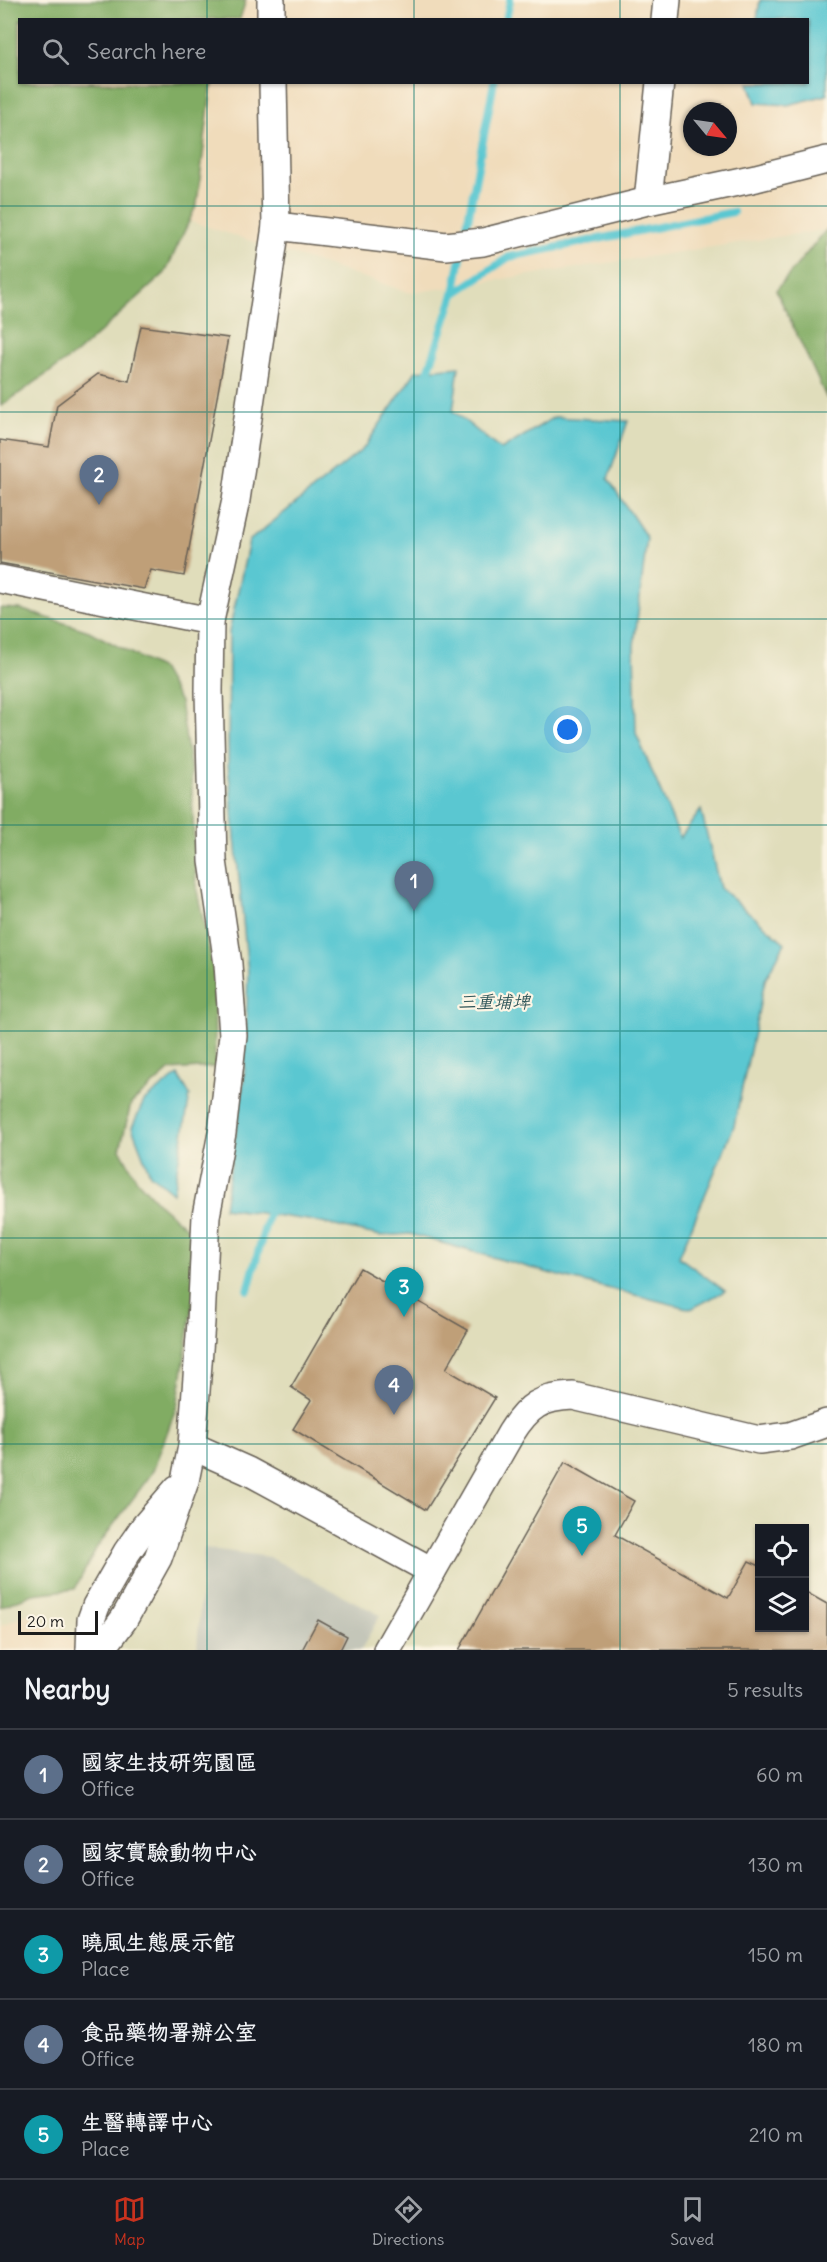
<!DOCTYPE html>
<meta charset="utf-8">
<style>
body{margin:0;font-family:Delius,"LXGW WenKai TC",sans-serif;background:#20242c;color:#f1f3f6}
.controls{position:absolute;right:18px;bottom:18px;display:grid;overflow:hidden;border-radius:0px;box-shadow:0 2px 4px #0004}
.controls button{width:54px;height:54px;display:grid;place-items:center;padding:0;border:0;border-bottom:2px solid #363941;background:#171b24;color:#f1f3f6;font:30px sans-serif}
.compass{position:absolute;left:683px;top:102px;width:54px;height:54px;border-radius:50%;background:#171b24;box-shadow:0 2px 4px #0004;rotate:119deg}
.scale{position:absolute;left:18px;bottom:15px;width:80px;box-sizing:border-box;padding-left:6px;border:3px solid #1c1c1c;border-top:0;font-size:16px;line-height:21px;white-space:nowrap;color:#1c1c1c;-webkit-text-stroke:4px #fcf5e5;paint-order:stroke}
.you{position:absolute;left:568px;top:730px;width:21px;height:21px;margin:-15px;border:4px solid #fff;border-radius:50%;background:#1a73e8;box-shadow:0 0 0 9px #1a73e833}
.badge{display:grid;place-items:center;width:39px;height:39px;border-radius:50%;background:#c8321e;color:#fff;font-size:20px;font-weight:700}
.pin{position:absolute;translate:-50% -50px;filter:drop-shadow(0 2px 3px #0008)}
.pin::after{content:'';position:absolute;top:32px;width:21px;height:18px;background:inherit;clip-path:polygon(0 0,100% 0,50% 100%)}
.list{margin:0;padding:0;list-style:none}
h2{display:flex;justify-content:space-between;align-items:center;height:78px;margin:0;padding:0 24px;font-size:26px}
h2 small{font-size:20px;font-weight:400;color:#9ea1a6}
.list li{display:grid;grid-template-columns:39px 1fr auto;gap:18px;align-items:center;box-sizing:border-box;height:90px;padding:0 24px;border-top:2px solid #363941}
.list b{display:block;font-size:22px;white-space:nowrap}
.list p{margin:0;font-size:20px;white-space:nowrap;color:#9ea1a6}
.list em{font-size:20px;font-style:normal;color:#9ea1a6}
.icon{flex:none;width:33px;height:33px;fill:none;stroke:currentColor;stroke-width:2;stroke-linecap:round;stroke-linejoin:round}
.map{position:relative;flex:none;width:827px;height:1650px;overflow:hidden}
.search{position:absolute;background:#171b24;box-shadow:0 2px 4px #0004;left:18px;right:18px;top:18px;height:66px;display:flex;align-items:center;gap:15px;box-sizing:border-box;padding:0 21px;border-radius:0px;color:#9ea1a6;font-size:22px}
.sheet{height:528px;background:#171b24}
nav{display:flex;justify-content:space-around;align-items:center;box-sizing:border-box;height:84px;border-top:2px solid #363941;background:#171b24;font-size:16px;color:#9ea1a6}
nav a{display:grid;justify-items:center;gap:3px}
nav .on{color:#c8321e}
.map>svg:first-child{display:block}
</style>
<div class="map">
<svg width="827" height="1650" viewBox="0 0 827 1650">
<rect width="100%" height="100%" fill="#fcf5e5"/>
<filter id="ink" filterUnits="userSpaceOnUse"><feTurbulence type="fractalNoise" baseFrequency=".0167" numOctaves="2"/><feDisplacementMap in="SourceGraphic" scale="12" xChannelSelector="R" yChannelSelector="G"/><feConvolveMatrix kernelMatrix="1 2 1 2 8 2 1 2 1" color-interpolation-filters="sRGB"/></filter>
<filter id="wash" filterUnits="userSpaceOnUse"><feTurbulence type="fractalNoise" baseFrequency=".008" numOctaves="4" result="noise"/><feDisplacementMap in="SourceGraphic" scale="24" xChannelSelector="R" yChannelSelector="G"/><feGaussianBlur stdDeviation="1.35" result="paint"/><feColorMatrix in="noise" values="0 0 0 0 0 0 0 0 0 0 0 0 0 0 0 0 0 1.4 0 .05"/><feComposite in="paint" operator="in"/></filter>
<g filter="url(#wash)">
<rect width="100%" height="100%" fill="#f0dcbb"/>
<path fill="#e0ddbb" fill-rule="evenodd" d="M0,59l20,23 36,1 150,63 -38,68 243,79 412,-63 4,3v1417h-466l18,-35 -175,-67 -7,102h-106l-63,-36 -28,12zM760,1528h44v100h-44z"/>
<path fill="#c4c6b9" d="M204,1548l65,9 111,58 -19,35h-164z"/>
<g fill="#81ac64" stroke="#4e6440" stroke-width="1.5">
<path d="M0,0h246l-6,19 -220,1v62l194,1 -3,7 -14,114 -32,69 -88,80 -76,53z"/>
<path d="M827,229v170l-51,-109z"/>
<path d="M0,608l20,1 69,22 72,38 19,33 11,69 5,115 18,86 1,95 -45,3 -39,34 -11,45 17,31 24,26 33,28 3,46 -20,126 -25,67 -55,74 -22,42 -42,5 -33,13z"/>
</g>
<g fill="#5ac7d1" stroke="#3b7276" stroke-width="1.5">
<path d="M760,0h67v95l-39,10 -32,-2 -7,-20 59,-1v-62l-51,-1z"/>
<path d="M459,367l-6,44 48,39 53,-33 74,4 -20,58 39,59 -13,108 2,87 44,105 21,-28 19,78 65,55 -20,37 -31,146 -55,131 46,34 -34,18 -128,-32 -153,-43 -29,2 -73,-16 -84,-12 20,-128 4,-107 -20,-209 1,-132 20,-91 114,-92 53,-78z"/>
<path d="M178,1075l12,20 -17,98 -23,-19 -18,-47 12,-26z"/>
</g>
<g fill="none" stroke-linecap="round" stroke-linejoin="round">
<g stroke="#5ac7d1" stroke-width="8">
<path d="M506,20l4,-20"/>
<path d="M454,294l55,-37 224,-45"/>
<path d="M425,377l4,-8 25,-75 40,-212"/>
<path d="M248,1290l23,-86"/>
</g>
</g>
<g id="blocks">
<g fill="#bf9f78">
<path d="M141,326l87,12 -44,238 -33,-6 -7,19 -144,-26v-123l49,7 8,-42 41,-31 31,7z"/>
<path d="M360,1268l108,62 -22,39 49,29 -69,112 -133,-81 18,-29 -20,-13z"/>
<path d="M565,1462l69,39 -19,34 113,63 21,-37 11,5v62h44v-37l23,13v46h-368z"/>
<path d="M318,1620l29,16 -7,14h-38z"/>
</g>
</g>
</g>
<g filter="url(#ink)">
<use href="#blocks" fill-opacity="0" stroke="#665f54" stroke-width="1.5"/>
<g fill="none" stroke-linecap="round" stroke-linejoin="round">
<defs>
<g id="minor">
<path d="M271,0v20"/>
<path d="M665,20l2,-20"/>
<path d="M648,201l12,-119"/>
<path d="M276,226l170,20 37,-4 165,-41 108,-23 71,-18"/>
<path d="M0,579l210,42"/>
<path d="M192,1446l56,25 184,100"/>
<path d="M90,1650l17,-8 17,-23 34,-61 27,-77 7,-35 9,-124 5,-106 16,-83 11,-98 -5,-71 -15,-103 -4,-170 1,-70 26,-121 40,-274 -3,-144"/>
<path d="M90,1650l1,-30 5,-14 31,-54 18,-26 32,-37"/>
<path d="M387,1650l124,-217c17,-27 30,-36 62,-37l186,44 31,-4 37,-13"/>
</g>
</defs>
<use href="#minor" stroke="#665f54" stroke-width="30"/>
<use href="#minor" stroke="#fff" stroke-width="27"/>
</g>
</g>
<path fill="none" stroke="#0f766e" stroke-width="1.5" stroke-opacity="0.55" d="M207,0v20M414,0v20M620,0v20M207,82v1568M414,82v1568M620,82v1568M0,206h827M0,412h827M0,619h827M0,825h827M0,1031h827M0,1238h827M0,1444h827"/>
<g text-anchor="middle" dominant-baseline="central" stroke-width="4.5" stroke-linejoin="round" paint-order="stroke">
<g font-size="18" font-style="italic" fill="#32585b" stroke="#fcf5e5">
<text x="494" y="1001">三重埔埤</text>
</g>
</g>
</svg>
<div class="controls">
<button><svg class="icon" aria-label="locate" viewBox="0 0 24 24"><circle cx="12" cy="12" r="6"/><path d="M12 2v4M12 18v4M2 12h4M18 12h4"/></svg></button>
<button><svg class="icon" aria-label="layers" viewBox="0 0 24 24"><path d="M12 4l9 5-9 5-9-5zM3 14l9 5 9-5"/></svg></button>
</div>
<svg class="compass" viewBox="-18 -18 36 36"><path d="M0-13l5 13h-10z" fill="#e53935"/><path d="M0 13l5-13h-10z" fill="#9ea1a6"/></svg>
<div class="scale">20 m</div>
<div class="you"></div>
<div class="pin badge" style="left:414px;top:911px;background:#5c6f8a">1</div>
<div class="pin badge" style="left:99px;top:505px;background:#5c6f8a">2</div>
<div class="pin badge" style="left:404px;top:1317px;background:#0f9aa8">3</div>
<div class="pin badge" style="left:394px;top:1415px;background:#5c6f8a">4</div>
<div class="pin badge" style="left:582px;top:1556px;background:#0f9aa8">5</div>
<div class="search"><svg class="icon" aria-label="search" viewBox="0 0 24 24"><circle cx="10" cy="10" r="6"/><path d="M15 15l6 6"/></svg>Search here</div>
</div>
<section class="sheet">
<h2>Nearby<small>5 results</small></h2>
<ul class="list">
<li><span class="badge" style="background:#5c6f8a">1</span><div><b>國家生技研究園區</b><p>Office</p></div><em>60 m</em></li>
<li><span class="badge" style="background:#5c6f8a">2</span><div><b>國家實驗動物中心</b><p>Office</p></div><em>130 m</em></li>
<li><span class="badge" style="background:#0f9aa8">3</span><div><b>曉風生態展示館</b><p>Place</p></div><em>150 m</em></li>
<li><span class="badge" style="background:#5c6f8a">4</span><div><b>食品藥物署辦公室</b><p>Office</p></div><em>180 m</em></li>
<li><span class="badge" style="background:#0f9aa8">5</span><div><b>生醫轉譯中心</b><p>Place</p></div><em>210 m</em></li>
</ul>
</section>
<nav>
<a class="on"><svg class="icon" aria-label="map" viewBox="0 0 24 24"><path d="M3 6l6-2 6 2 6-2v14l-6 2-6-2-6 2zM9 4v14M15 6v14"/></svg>Map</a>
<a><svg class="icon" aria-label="directions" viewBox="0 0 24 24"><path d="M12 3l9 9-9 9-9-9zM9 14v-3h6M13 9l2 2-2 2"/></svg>Directions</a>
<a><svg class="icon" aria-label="saved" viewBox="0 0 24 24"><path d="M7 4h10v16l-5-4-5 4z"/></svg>Saved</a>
</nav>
